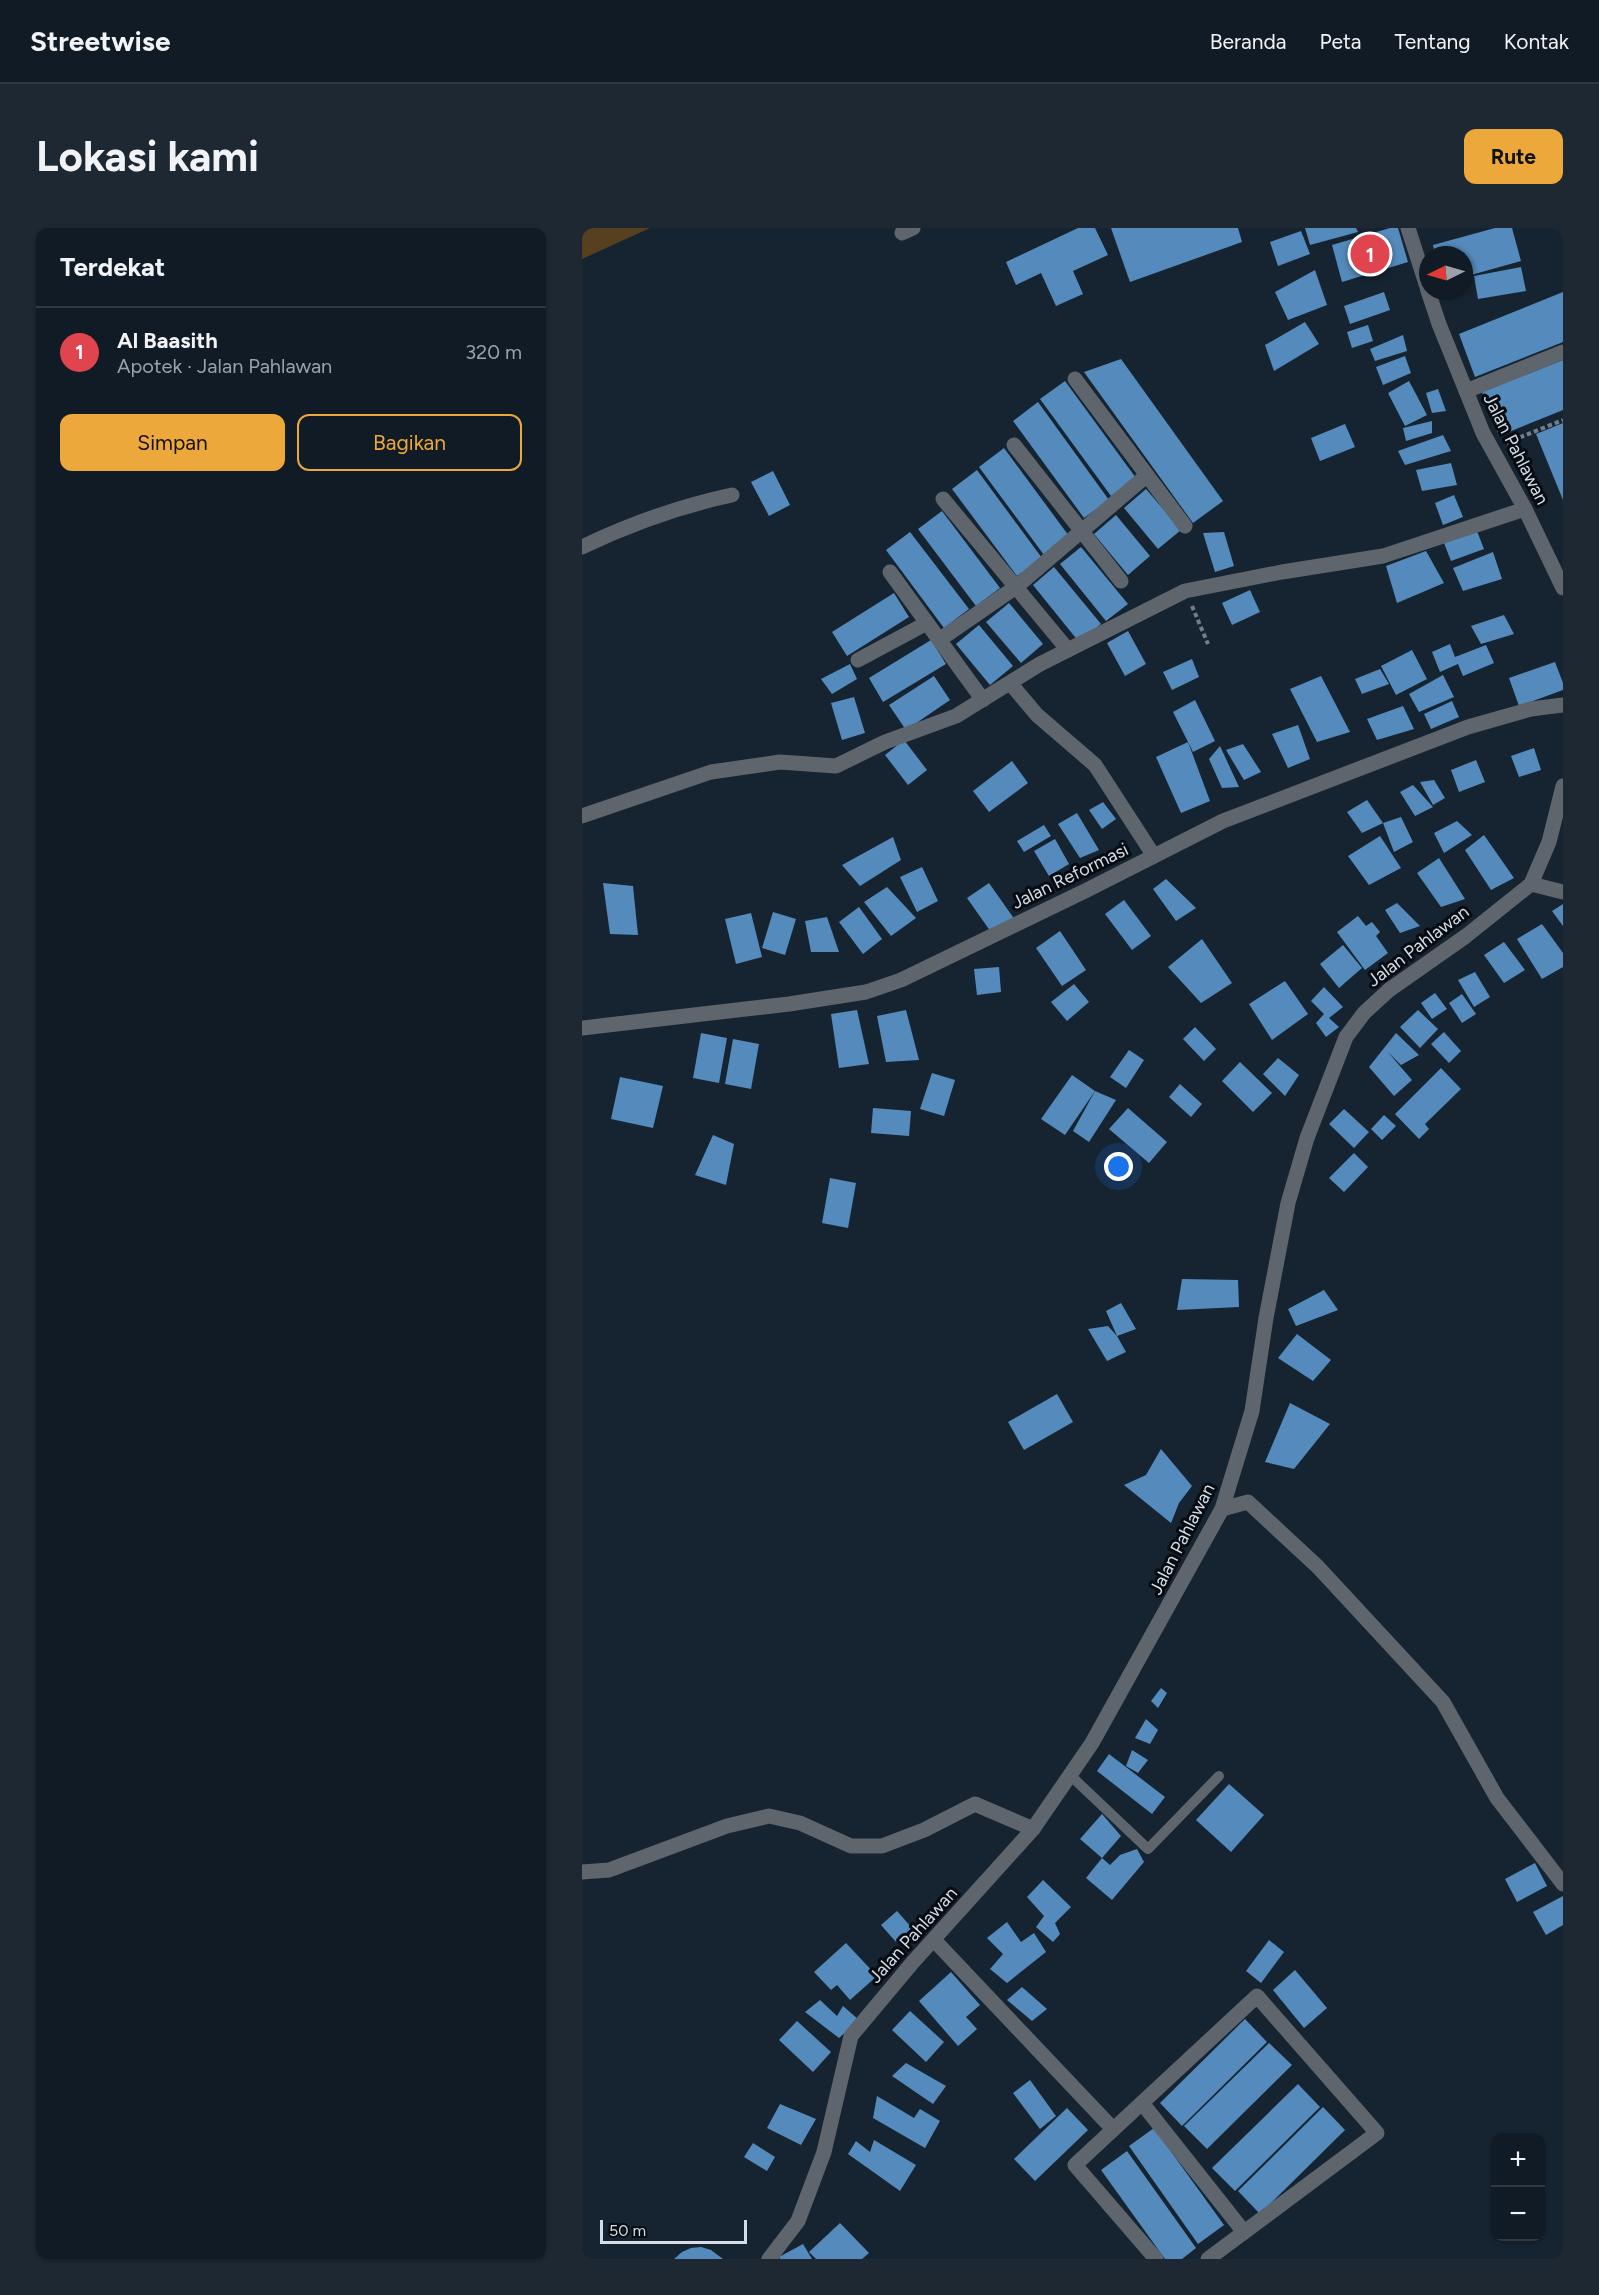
<!DOCTYPE html>
<html lang="id">
<meta charset="utf-8">
<style>
body{margin:0;font-family:Figtree,sans-serif;background:#1e2832;color:#f1f3f6}
.controls{position:absolute;right:18px;bottom:18px;display:grid;overflow:hidden;border-radius:12px;box-shadow:0 2px 4px #0004}
.controls button{width:54px;height:54px;display:grid;place-items:center;padding:0;border:0;border-bottom:2px solid #303942;background:#101b25;color:#f1f3f6;font:30px sans-serif}
.compass{position:absolute;left:837px;top:18px;width:54px;height:54px;border-radius:50%;background:#101b25;box-shadow:0 2px 4px #0004;rotate:265deg}
.scale{position:absolute;left:18px;bottom:15px;width:147px;box-sizing:border-box;padding-left:6px;border:3px solid #d5dee7;border-top:0;font-size:16px;line-height:21px;white-space:nowrap;color:#d5dee7;-webkit-text-stroke:4px #070c12;paint-order:stroke}
.you{position:absolute;left:537px;top:939px;width:21px;height:21px;margin:-15px;border:4px solid #fff;border-radius:50%;background:#1a73e8;box-shadow:0 0 0 9px #1a73e833}
.badge{display:grid;place-items:center;width:39px;height:39px;border-radius:50%;background:#eda83b;color:#fff;font-size:20px;font-weight:700}
.pin{position:absolute;translate:-50% -50%;border:3px solid #fff;box-shadow:0 2px 6px #0006}
.list{margin:0;padding:0;list-style:none}
h2{display:flex;justify-content:space-between;align-items:center;height:78px;margin:0;padding:0 24px;font-size:26px}
h2 small{font-size:20px;font-weight:400;color:#9ca1a7}
.list li{display:grid;grid-template-columns:39px 1fr auto;gap:18px;align-items:center;box-sizing:border-box;height:90px;padding:0 24px;border-top:2px solid #303942}
.list b{display:block;font-size:22px;white-space:nowrap}
.list p{margin:0;font-size:20px;white-space:nowrap;color:#9ca1a7}
.list em{font-size:20px;font-style:normal;color:#9ca1a7}
.actions{display:flex;gap:12px;padding:18px 24px}
.actions a{flex:1;padding:14px 0;border:2px solid #eda83b;border-radius:12px;text-align:center;font-size:21px;color:#eda83b}
.actions .main{background:#eda83b;color:#111}
.map{position:relative;flex:none;width:981px;height:2031px;overflow:hidden;border-radius:12px}
header{display:flex;align-items:center;gap:36px;box-sizing:border-box;height:84px;padding:0 30px;background:#101b25;border-bottom:2px solid #303942}
header strong{font-size:28px}
nav{display:flex;gap:33px;margin-inline-start:auto;font-size:21px}
.intro{display:flex;align-items:center;justify-content:space-between;box-sizing:border-box;height:144px;padding:0 36px}
h1{margin:0;font-size:42px}
.button{padding:15px 27px;border-radius:12px;background:#eda83b;color:#111;font-size:21px;font-weight:700}
main{display:flex;gap:36px;padding:0 36px}
aside{flex:1;background:#101b25;border-radius:12px;box-shadow:0 2px 4px #0004}
.map>svg:first-child{display:block}
</style>
<header>
<strong>Streetwise</strong>
<nav><a>Beranda</a><a>Peta</a><a>Tentang</a><a>Kontak</a></nav>
</header>
<div class="intro"><h1>Lokasi kami</h1><a class="button">Rute</a></div>
<main>
<aside>
<h2>Terdekat<small></small></h2>
<ul class="list">
<li><span class="badge" style="background:#e0444e">1</span><div><b>Al Baasith</b><p>Apotek · Jalan Pahlawan</p></div><em>320 m</em></li>
</ul>
<div class="actions"><a class="main">Simpan</a><a>Bagikan</a></div>
</aside>
<div class="map">
<svg width="981" height="2031" viewBox="0 0 981 2031">
<rect width="100%" height="100%" fill="#162431"/>
<path fill="#57401f" d="M0,0h68l-68,31z"/>
<g fill="#548bbc">
<path d="M496,0h17l13,27 -35,16 10,23 -27,12 -15,-33 -25,12 -10,-23z"/>
<path d="M529,0h127l4,14 -112,40z"/>
<path d="M723,0h51l2,4 -48,13z"/>
<path d="M808,0h8l10,34 -66,20 -10,-37z"/>
<path d="M913,0h17l9,33 -57,16v-22h-29l-2,-10z"/>
<path d="M719,3l9,23 -32,12 -8,-24z"/>
<path d="M939,39l5,24 -48,8 -4,-23z"/>
<path d="M733,42l12,35 -39,15 -13,-28z"/>
<path d="M802,64l6,18 -40,14 -6,-18z"/>
<path d="M981,64v50l-88,35 -16,-43z"/>
<path d="M723,94l14,22 -45,27 -9,-26z"/>
<path d="M786,97l5,16 -21,7 -5,-16z"/>
<path d="M821,107l4,16 -32,10 -5,-12z"/>
<path d="M823,128l6,17 -28,12 -7,-18z"/>
<path d="M539,131l102,142 -30,22 -109,-151z"/>
<path d="M981,132v50l-64,26 -17,-44z"/>
<path d="M483,153l71,97 -25,18 -71,-97z"/>
<path d="M827,153l18,34 -22,11 -17,-33z"/>
<path d="M856,161l8,22 -14,2 -6,-20z"/>
<path d="M456,174l71,98 -25,18 -71,-97z"/>
<path d="M850,193v12l-26,8 -3,-13z"/>
<path d="M981,195v77l-27,-66z"/>
<path d="M763,196l10,23 -35,14 -9,-23z"/>
<path d="M861,207l8,16 -46,14 -7,-14z"/>
<path d="M422,220l65,88 -25,19 -65,-88z"/>
<path d="M869,235l6,22 -35,6 -6,-21z"/>
<path d="M395,242l65,88 -25,18 -65,-87z"/>
<path d="M191,243l17,34 -21,11 -18,-34z"/>
<path d="M564,261l35,41 -23,19 -34,-41z"/>
<path d="M872,267l9,22 -20,8 -8,-22z"/>
<path d="M360,283l58,77 -24,18 -58,-77z"/>
<path d="M534,287l34,41 -22,19 -34,-41z"/>
<path d="M893,298l9,23 -33,12 -9,-23z"/>
<path d="M328,304l59,77 -25,19 -58,-78z"/>
<path d="M642,304l10,34 -19,6 -12,-39z"/>
<path d="M499,319l47,57 -22,17 -46,-57z"/>
<path d="M844,323l18,32 -47,20 -11,-37z"/>
<path d="M911,324l9,27 -39,12 -10,-23z"/>
<path d="M472,339l47,57 -22,18 -46,-57z"/>
<path d="M668,362l10,22 -28,13 -10,-22z"/>
<path d="M312,365l15,24 -62,39 -15,-24z"/>
<path d="M427,375l34,41 -22,19 -35,-41z"/>
<path d="M922,387l10,19 -33,10 -10,-18z"/>
<path d="M397,397l34,41 -23,19 -34,-41z"/>
<path d="M546,403l18,33 -21,12 -18,-33z"/>
<path d="M349,412l15,24 -63,38 -14,-24z"/>
<path d="M868,416l5,13 31,-12 8,18 -31,13 -5,-12 -18,8 -8,-20z"/>
<path d="M830,422l15,29 -31,16 -15,-29z"/>
<path d="M610,431l7,18 -27,13 -9,-18z"/>
<path d="M973,434l8,21v7l-44,16 -10,-28z"/>
<path d="M268,436l7,15 -25,15 -11,-15z"/>
<path d="M798,441l9,15 -27,10 -7,-15z"/>
<path d="M861,447l11,22 -35,15 -10,-18z"/>
<path d="M352,448l16,24 -44,30 -17,-25z"/>
<path d="M739,448l29,56 -33,10 -27,-53z"/>
<path d="M272,469l11,36 -23,7 -11,-37z"/>
<path d="M613,472l20,41 -22,11 -20,-40z"/>
<path d="M870,473l7,16 -28,12 -7,-15z"/>
<path d="M821,478l11,23 -37,11 -10,-21z"/>
<path d="M716,497l12,34 -22,9 -16,-34z"/>
<path d="M322,512l23,30 -19,15 -23,-30z"/>
<path d="M606,514l22,59 -29,12 -25,-56z"/>
<path d="M661,516l18,28 -17,8 -18,-30z"/>
<path d="M638,518l19,41 -17,1 -13,-29z"/>
<path d="M952,520l7,22 -22,7 -8,-21z"/>
<path d="M894,532l9,22 -26,10 -8,-22z"/>
<path d="M430,533l16,22 -39,29 -16,-21z"/>
<path d="M852,552l11,18 -12,7 -13,-23z"/>
<path d="M831,557l20,22 -18,9 -15,-24z"/>
<path d="M785,572l16,23 -21,10 -15,-21z"/>
<path d="M521,574l13,17 -14,10 -13,-19z"/>
<path d="M495,585l22,37 -19,8 -22,-34z"/>
<path d="M819,589l12,25 -19,10 -11,-29z"/>
<path d="M875,593l15,14 -28,18 -10,-20z"/>
<path d="M462,597l7,11 -27,16 -7,-11z"/>
<path d="M902,607l30,43 -23,12 -26,-40z"/>
<path d="M798,608l21,32 -32,17 -21,-29z"/>
<path d="M311,609l8,23 -41,26 -18,-21z"/>
<path d="M473,611l14,25 -20,12 -15,-25z"/>
<path d="M857,630l26,41 -24,8 -24,-34z"/>
<path d="M340,639l16,34 -21,11 -17,-35z"/>
<path d="M584,651l30,29 -20,13 -23,-32z"/>
<path d="M21,655l30,3 5,49 -28,-1z"/>
<path d="M407,655l26,37 -22,15 -26,-37z"/>
<path d="M305,659l29,31 -25,18 -27,-34z"/>
<path d="M542,672l27,36 -19,14 -27,-36z"/>
<path d="M815,675l23,23 -20,7 -15,-23z"/>
<path d="M981,676v22l-11,-15z"/>
<path d="M277,679l23,32 -19,15 -24,-32z"/>
<path d="M191,684l23,7 -11,36 -23,-7z"/>
<path d="M169,685l11,44 -26,7 -11,-45z"/>
<path d="M776,688l8,10 6,-4 8,10 -4,4 12,17 -23,17 -28,-38z"/>
<path d="M245,689l12,35h-28l-6,-31z"/>
<path d="M960,696l21,29v14l-21,12 -25,-40z"/>
<path d="M478,703l26,39 -24,16 -26,-38z"/>
<path d="M620,711l30,44 -31,20 -33,-36z"/>
<path d="M922,714l21,28 -21,13 -20,-28z"/>
<path d="M761,717l19,23 -23,20 -19,-24z"/>
<path d="M417,739l2,25 -24,3 -3,-26z"/>
<path d="M893,744l15,25 -16,10 -16,-27z"/>
<path d="M703,753l23,33 -36,26 -23,-36z"/>
<path d="M492,756l15,18 -22,19 -16,-19z"/>
<path d="M742,759l19,20 -14,11 10,9 -13,10 -10,-14 8,-9 -13,-13z"/>
<path d="M853,765l12,16 -15,10 -11,-16z"/>
<path d="M880,766l14,20 -14,9 -13,-20z"/>
<path d="M275,782l12,54 -30,4 -8,-54z"/>
<path d="M324,782l13,50 -33,2 -9,-46z"/>
<path d="M836,782l20,19 -18,19 -20,-21z"/>
<path d="M613,799l21,22 -12,12 -21,-22z"/>
<path d="M862,804l17,19 -12,12 -18,-19z"/>
<path d="M119,805l26,5 -8,45 -26,-5z"/>
<path d="M814,805l23,22 -18,10 -14,-14 25,29 -18,16 -25,-29z"/>
<path d="M151,811l26,5 -8,45 -26,-5z"/>
<path d="M547,822l15,10 -18,28 -16,-11z"/>
<path d="M696,830l21,17 -14,21 -22,-22z"/>
<path d="M658,834l32,31 -19,19 -31,-31z"/>
<path d="M859,840l20,21 -36,35 4,5 -10,10 -24,-25z"/>
<path d="M350,845l23,7 -11,36 -24,-7z"/>
<path d="M490,847l23,16 -30,44 -24,-16z"/>
<path d="M38,849l43,9 -10,42 -42,-9z"/>
<path d="M598,856l22,20 -11,13 -22,-20z"/>
<path d="M513,863l21,9 -27,42 -16,-11z"/>
<path d="M291,880l38,3 -2,25 -38,-3z"/>
<path d="M546,880l39,34 -18,21 -40,-34z"/>
<path d="M762,881l25,23 -15,16 -25,-24z"/>
<path d="M802,887l12,11 -14,14 -11,-11z"/>
<path d="M131,907l21,9 -8,41 -31,-10z"/>
<path d="M772,925l14,14 -24,25 -15,-14z"/>
<path d="M248,950l26,5 -8,45 -26,-5z"/>
<path d="M600,1051l56,1 1,27 -62,3z"/>
<path d="M742,1062l14,20 -42,16 -8,-17z"/>
<path d="M539,1075l15,26 -19,7 -11,-25z"/>
<path d="M526,1098l9,10 9,16 -19,9 -19,-32z"/>
<path d="M715,1106l34,26 -18,21 -35,-23z"/>
<path d="M475,1166l16,28 -49,28 -16,-28z"/>
<path d="M708,1175l40,21 -36,45 -29,-7z"/>
<path d="M579,1221l31,37 -13,17 -8,20 -47,-38 22,-10z"/>
<path d="M579,1460l6,5 -9,15 -7,-7z"/>
<path d="M564,1491l12,11 -8,14 -15,-6z"/>
<path d="M550,1522l16,10 -10,13 -12,-7z"/>
<path d="M527,1526l56,43 -13,17 -55,-43z"/>
<path d="M647,1556l35,31 -33,37 -35,-32z"/>
<path d="M520,1586l19,22 -19,22 -22,-19z"/>
<path d="M555,1621l7,13 -32,38 -26,-22 16,-20 8,7 10,-10z"/>
<path d="M953,1635l12,23 -30,16 -12,-23z"/>
<path d="M461,1652l28,27 -16,16 5,11 -7,8 -17,-15 8,-11 -17,-19z"/>
<path d="M981,1668v29l-17,10 -13,-23z"/>
<path d="M315,1683l15,17 -16,14 -15,-17z"/>
<path d="M425,1694l14,20 13,-9 12,19 -39,31 -17,-14 13,-15 -16,-16z"/>
<path d="M687,1712l15,12 -23,31 -15,-12z"/>
<path d="M264,1715l31,33 -27,24 -13,-15 -6,5 -17,-18z"/>
<path d="M713,1742l32,38 -23,20 -31,-38z"/>
<path d="M369,1744l29,33 -14,12 11,12 -19,17 -39,-45z"/>
<path d="M440,1759l25,22 -15,12 -25,-21z"/>
<path d="M238,1772l17,16 6,-10 16,14 -20,18 -34,-26z"/>
<path d="M328,1783l34,31 -18,20 -34,-32z"/>
<path d="M663,1791l22,23 -85,84 -22,-23z"/>
<path d="M215,1793l34,31 -18,20 -34,-32z"/>
<path d="M687,1815l23,22 -85,84 -23,-23z"/>
<path d="M324,1835l40,23 -13,18 -41,-28z"/>
<path d="M448,1852l26,36 -16,13 -27,-36z"/>
<path d="M716,1856l22,23 -85,84 -23,-23z"/>
<path d="M295,1868l37,22 6,-9 20,12 -15,27 -52,-30z"/>
<path d="M198,1876l36,15 -15,26 -34,-17z"/>
<path d="M741,1879l22,23 -85,84 -22,-23z"/>
<path d="M485,1880l21,22 -53,51 -21,-22z"/>
<path d="M572,1900l70,97 -26,19 -69,-98z"/>
<path d="M292,1912l42,25 -16,26 -52,-37 8,-13 14,11z"/>
<path d="M171,1915l22,14 -8,14 -23,-14z"/>
<path d="M545,1923l69,97 -14,11h-17l-64,-89z"/>
<path d="M258,1995l29,30 -7,6h-46l-7,-7z"/>
<path d="M221,2016l9,15h-32l-1,-2z"/>
<path d="M119,2019l10,3 12,9h-49l8,-7 9,-4z"/>
</g>
<g fill="none" stroke-linecap="round" stroke-linejoin="round">
<g stroke="#727e89" stroke-width="4" stroke-dasharray="4.5 3" stroke-linecap="butt">
<path d="M924,215l57,-23"/>
<path d="M610,378l16,38"/>
</g>
<path stroke="#5e656c" stroke-width="10" d="M488,1547l78,74 71,-73"/>
<g stroke="#5e656c" stroke-width="15">
<path d="M826,0l20,62"/>
<path d="M320,5l11,-5"/>
<path d="M846,63l11,33 44,109 42,76 38,79"/>
<path d="M493,151l110,147"/>
<path d="M884,163l97,-39"/>
<path d="M432,217l107,136"/>
<path d="M361,271l125,151"/>
<path d="M0,319c48,-23 98,-41 150,-52"/>
<path d="M308,344l93,128"/>
<path d="M357,412l77,-53 130,-111"/>
<path d="M276,432l69,-37"/>
<path d="M428,455l27,32 58,50 59,91"/>
<path d="M0,588l129,-44 69,-10 56,4 49,-24 71,-26 84,-52 145,-73 97,-19 101,-16 142,-47"/>
<path d="M949,656l32,8"/>
<path d="M0,800l207,-24 77,-12 35,-12 184,-89 138,-70 245,-94 63,-18 32,-4"/>
<path d="M640,1281l26,-7 70,65 125,135 54,96 66,86"/>
<path d="M0,1644l27,-2 118,-44 42,-10 31,7 51,23h31l42,-16 51,-26 58,25"/>
<path d="M352,1712l179,189"/>
<path d="M560,1875l102,129"/>
<path d="M187,2031l29,-38 26,-69 27,-116 62,-74 120,-133 59,-86 130,-234 30,-98 14,-93 22,-115 19,-65 39,-101 18,-24 25,-23 77,-54 65,-52 18,-42 14,-56"/>
<path d="M574,2031l-81,-94 182,-169 120,137 -169,126"/>
</g>
</g>
<g text-anchor="middle" dominant-baseline="central" stroke-width="6" stroke-linejoin="round" paint-order="stroke">
<g font-size="18" fill="#d5dee7" stroke="#070c12">
<text transform="translate(934 221) rotate(63)">Jalan Pahlawan</text>
<text transform="translate(488 648) rotate(-26)">Jalan Reformasi</text>
<text transform="translate(836 718) rotate(-37)">Jalan Pahlawan</text>
<text transform="translate(600 1311) rotate(-63)">Jalan Pahlawan</text>
<text transform="translate(331 1707) rotate(-48)">Jalan Pahlawan</text>
</g>
</g>
</svg>
<div class="controls">
<button>+</button>
<button>−</button>
</div>
<svg class="compass" viewBox="-18 -18 36 36"><path d="M0-13l5 13h-10z" fill="#e53935"/><path d="M0 13l5-13h-10z" fill="#9ca1a7"/></svg>
<div class="scale">50 m</div>
<div class="you"></div>
<div class="pin badge" style="left:788px;top:26px;background:#e0444e">1</div>
</div>
</main>
